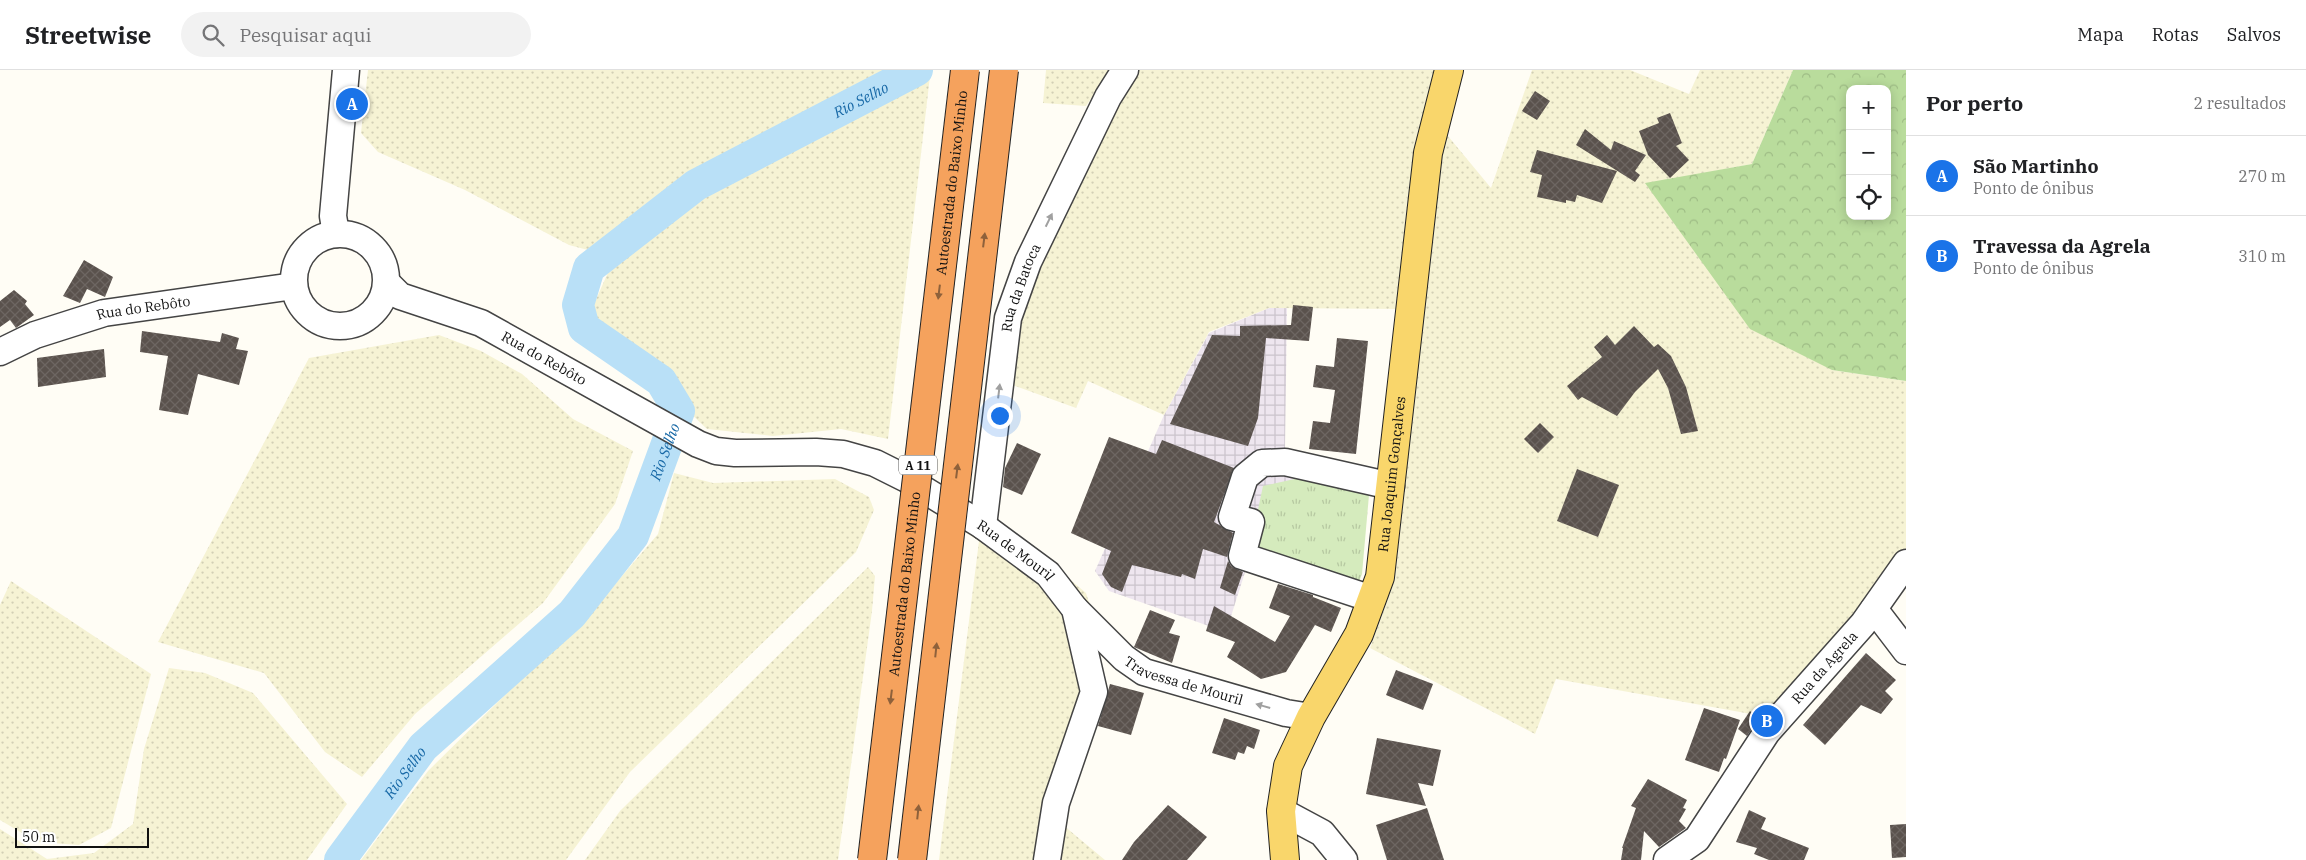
<!DOCTYPE html>
<html lang="pt">
<meta charset="utf-8">
<style>
body{margin:0;font-family:"IBM Plex Serif",serif;background:#f2f2f2;color:#202124}
.controls{position:absolute;right:15px;top:15px;display:grid;overflow:hidden;border-radius:10px;box-shadow:0 2px 12px #0003}
.controls button{width:45px;height:45px;display:grid;place-items:center;padding:0;border:0;border-bottom:1px solid #e0e0e0;background:#fff;color:#202124;font:25px sans-serif}
.scale{position:absolute;left:15px;bottom:12px;width:134px;box-sizing:border-box;padding-left:5px;border:2px solid #111;border-top:0;font-size:14px;line-height:18px;white-space:nowrap;color:#111;-webkit-text-stroke:4px #fff;paint-order:stroke}
.you{position:absolute;left:999px;top:345px;width:18px;height:18px;margin:-12px;border:4px solid #fff;border-radius:50%;background:#1a73e8;box-shadow:0 0 0 8px #1a73e833}
.badge{display:grid;place-items:center;width:32px;height:32px;border-radius:50%;background:#1a73e8;color:#fff;font-size:16px;font-weight:700}
.pin{position:absolute;translate:-50% -50%;border:2px solid #fff;box-shadow:0 1px 5px #0006}
.list{margin:0;padding:0;list-style:none}
h2{display:flex;justify-content:space-between;align-items:center;height:65px;margin:0;padding:0 20px;font-size:21px}
h2 small{font-size:16px;font-weight:400;color:#757577}
.list li{display:grid;grid-template-columns:32px 1fr auto;gap:15px;align-items:center;box-sizing:border-box;height:80px;padding:0 20px;border-top:1px solid #e0e0e0}
.list b{display:block;font-size:19px;white-space:nowrap}
.list p{margin:0;font-size:16px;white-space:nowrap;color:#757577}
.list em{font-size:16px;font-style:normal;color:#757577}
.icon{flex:none;width:28px;height:28px;fill:none;stroke:currentColor;stroke-width:2;stroke-linecap:round;stroke-linejoin:round}
.map{position:relative;flex:none;width:1906px;height:790px;overflow:hidden}
header{display:flex;align-items:center;gap:30px;box-sizing:border-box;height:70px;padding:0 25px;background:#fff;border-bottom:1px solid #e0e0e0}
header strong{font-size:24px}
nav{display:flex;gap:28px;margin-inline-start:auto;font-size:18px}
.search{width:350px;height:45px;background:#f2f2f2;display:flex;align-items:center;gap:12px;box-sizing:border-box;padding:0 18px;border-radius:28px;color:#757577;font-size:19px}
main{display:flex}
aside{flex:1;background:#fff}
.map>svg:first-child{display:block}
</style>
<header>
<strong>Streetwise</strong>
<div class="search"><svg class="icon" aria-label="search" viewBox="0 0 24 24"><circle cx="10" cy="10" r="6"/><path d="M15 15l6 6"/></svg>Pesquisar aqui</div>
<nav><a>Mapa</a><a>Rotas</a><a>Salvos</a></nav>
</header>
<main>
<div class="map">
<svg width="1906" height="790" viewBox="0 0 1906 790">
<defs>
<pattern id="industrial-grid" width="8" height="8" patternUnits="userSpaceOnUse" patternTransform="scale(1.25)"><rect width="8" height="8" fill="#eee6ef"/><path d="M0 4h8M4 0v8" fill="none" stroke="#cbc4cc"/></pattern>
<pattern id="farmland-dots" width="8" height="8" patternUnits="userSpaceOnUse" patternTransform="scale(1.25)"><rect width="8" height="8" fill="#f6f3d4"/><path d="M2 2h.1M6 6h.1" fill="none" stroke="#d2cfb5" stroke-width="1.8" stroke-linecap="round"/></pattern>
<pattern id="grass-tufts" width="24" height="20" patternUnits="userSpaceOnUse" patternTransform="scale(1.25)"><rect width="24" height="20" fill="#d5ebbd"/><path d="M3 7l-1-3M5 7V3M7 7l1-3M15 17l-1-3M17 17v-4M19 17l1-3" fill="none" stroke="#b6c8a1"/></pattern>
<pattern id="forest-crowns" width="20" height="18" patternUnits="userSpaceOnUse" patternTransform="scale(1.25)"><rect width="20" height="18" fill="#b9dc9c"/><path d="M2 6a3 3 0 1 1 6 0M12 15a3 3 0 1 1 6 0" fill="none" stroke="#9ebc85"/></pattern>
<pattern id="building-cross-hatch" width="8" height="8" patternUnits="userSpaceOnUse" patternTransform="scale(1.25)"><rect width="8" height="8" fill="#5a524d"/><path d="M0 0l8 8M0 8l8-8" fill="none" stroke="#6d6662"/></pattern>
</defs>
<rect width="100%" height="100%" fill="#fffdf5"/>
<path fill="url(#industrial-grid)" d="M1269,238h18l-2,140 86,19 -2,28 -70,-17 -52,88 -21,66 -117,-41 -14,-20 69,-156 45,-82z"/>
<g fill="url(#farmland-dots)">
<path d="M368,0h532l-221,117 -41,33 -50,30 -19,-5 -104,-55 -87,-38 -17,-19z"/>
<path d="M1046,0h64l-24,36 -43,-3z"/>
<path d="M1138,0h303l-37,239 -135,-1 -60,24 -45,83 -76,-34 -12,27 -72,-26 6,-60 51,-118z"/>
<path d="M1532,0h98l59,24 11,-24h93l-41,94 -106,20 186,186 74,11v168l-25,35 -113,133 -212,-38 -21,55 -165,-86 25,-69 48,-449 48,58z"/>
<path d="M930,6l-42,363 -47,-10 -68,7 -66,-7 -18,-17 -16,-37 -60,-39 -23,-23 20,-45 92,-71z"/>
<path d="M439,265l42,16 41,23 51,45 60,32 -18,53 -72,99 -128,111 -53,63 -37,-25 -61,-79 -106,-31 151,-284z"/>
<path d="M674,403l39,10 122,-4 34,18 5,13 -18,42 -226,220 -64,88h-205l67,-89 176,-174 54,-63z"/>
<path d="M899,421l84,35 70,39 33,28 16,50 -39,182 42,35h-166l40,-319z"/>
<path d="M868,497l7,9 -3,35 -34,249h-253l35,-49z"/>
<path d="M11,511l140,93 -40,154 -32,17 -42,-3 -37,-22v-215z"/>
<path d="M169,598l36,5 48,20 94,111 -40,56h-307v-31l47,30 47,-6 39,-29 11,-75z"/>
</g>
<path fill="url(#grass-tufts)" d="M1299,408l70,17 -7,79 -6,15 -107,-37 14,-66z"/>
<path fill="url(#forest-crowns)" fill-rule="evenodd" d="M1793,0h113v311l-74,-11 -82,-41 -105,-146 107,-19zM1850,19h37v127h-37z"/>
<g fill="none" stroke-linecap="round" stroke-linejoin="round">
<path stroke="#b9e0f7" stroke-width="32" id="s1" d="M340,790l83,-113 149,-133 61,-78 46,-125 -18,-30 -77,-53 -6,-23 11,-37 107,-83 221,-115"/>
</g>
<g fill="url(#building-cross-hatch)">
<path d="M1535,21l15,10 -13,19 -15,-9z"/>
<path d="M1670,43l12,30 -6,3 13,14 -19,18 -22,-23 -9,-24 20,-8 -2,-5z"/>
<path d="M1585,59l26,21 3,-9 32,14 -11,16 5,4 -5,7 -59,-37z"/>
<path d="M1537,80l80,21 -15,32 -25,-8 -2,7 -9,-2v3l-29,-6 5,-22 -12,-3z"/>
<path d="M84,190l29,17 -8,20 -18,-8 -7,14 -17,-7z"/>
<path d="M14,220l13,11 -2,3 9,11 -18,13 -6,-8 -10,7v-26z"/>
<path d="M1293,235l20,2 -4,34 -43,-3 -8,80 -10,28 -78,-22 42,-89 28,1v-10l51,-1z"/>
<path d="M1634,256l20,21 4,-3 13,12 15,31 12,44 -17,3 -13,-46 -10,-19 -23,23 -18,24 -35,-19 -4,3 -11,-14 35,-29 -8,-10 13,-12 8,10z"/>
<path d="M142,261l78,11 2,-9 17,5 -3,11 12,2 -9,34 -41,-11 -10,41 -29,-5 9,-54 -28,-4z"/>
<path d="M1337,268l31,3 -12,113 -47,-5 4,-28 17,2 5,-33 -22,-3 3,-22 18,2z"/>
<path d="M104,279l2,28 -68,10 -1,-29z"/>
<path d="M1540,353l14,14 -16,16 -14,-14z"/>
<path d="M1109,367l47,17 6,-14 72,28 -20,54 19,11 -6,24 -24,-8 -8,30 -13,-5 -1,3 -49,-12 -10,27 -11,-5 -9,-13 9,-23 -40,-18z"/>
<path d="M1017,373l24,11 -19,41 -19,-8 2,-19z"/>
<path d="M1577,399l42,16 -21,52 -41,-16z"/>
<path d="M1228,491l3,5 12,6 -8,23 -15,-7z"/>
<path d="M1278,514l35,11v2l28,11 -10,24 -16,-7 -29,47 -25,7 -34,-22 8,-15 -29,-11 8,-25 61,36 15,-26 -21,-8z"/>
<path d="M1150,540l25,10 -6,13 11,3 -8,27 -38,-16z"/>
<path d="M1866,583l30,27 -11,11 8,8 -12,15 -20,-9 -36,40 -22,-20z"/>
<path d="M1396,600l37,14 -10,26 -37,-15z"/>
<path d="M1110,614l34,9 -13,42 -33,-9z"/>
<path d="M1704,638l36,12 -14,39 -2,-1 -5,14 -34,-12z"/>
<path d="M1750,641l9,7 -12,18 -9,-7z"/>
<path d="M1224,648l36,12 -6,19 -7,-3 -3,8 -6,-2 -3,8 -23,-7z"/>
<path d="M1377,668l64,12 -8,36 -15,-3 8,23 -60,-12z"/>
<path d="M1648,709l39,21 -4,8 3,1 -7,12 7,7 -27,19 -15,-16 -3,29h-20l2,-12h-1l14,-40 -5,-2z"/>
<path d="M1168,735l39,32 -20,23h-65l12,-18z"/>
<path d="M1427,738l17,52h-57l-11,-35z"/>
<path d="M1749,740l17,8 -5,11 48,19 -5,12h-35l-15,-6 3,-6 -21,-6z"/>
<path d="M1906,754v33l-14,1 -2,-33z"/>
</g>
<g fill="none" stroke-linecap="round" stroke-linejoin="round">
<defs>
<g id="minor">
<circle cx="340" cy="210" r="46"/>
<path d="M336,164l-3,-18 13,-146"/>
<path id="s2" d="M387,213l13,13 81,27 217,121 18,7 19,2 81,-1 27,2 32,9 30,15 78,48 65,48 27,35 19,83 -38,111 -9,57"/>
<path id="s3" d="M0,282l35,-17 69,-22 190,-27"/>
<path id="s4" d="M983,456l25,-208 20,-56 80,-165 17,-27"/>
<path d="M1372,529l-130,-43 9,-34 -19,-5 13,-40 17,-14 23,-1 106,24"/>
<path id="s5" d="M1075,539l49,49 20,14 142,41 25,4"/>
<path d="M1874,539l32,42"/>
<path d="M1281,741l41,22 22,27"/>
<path id="s6" d="M1667,790l30,-21 70,-107 96,-108 43,-61"/>
</g>
<g id="major">
<path id="s7" d="M1285,790l-4,-49 7,-45 23,-49 48,-83 21,-57 48,-424 21,-83"/>
</g>
</defs>
<use href="#minor" stroke="#444" stroke-width="29"/>
<use href="#major" stroke="#222" stroke-width="30"/>
<use href="#minor" stroke="#fff" stroke-width="26"/>
<use href="#major" stroke="#f9d66b" stroke-width="28"/>
<defs>
<g id="highway-bridge">
<path id="s8" d="M872,790l93,-790"/>
<path d="M912,790l92,-790"/>
</g>
</defs>
<use href="#highway-bridge" stroke="#222" stroke-width="30" stroke-linecap="butt"/>
<use href="#highway-bridge" stroke="#f5a25d" stroke-width="28"/>
</g>
<defs><path id="oneway-solid" d="M-6-.8H1V-3.2L6.5 0L1 3.2V.8H-6Z" transform="scale(1.25)"/></defs>
<g fill="#a0a0a0">
<use href="#oneway-solid" transform="translate(1049 150) rotate(-64)"/>
<use href="#oneway-solid" transform="translate(999 321) rotate(-83)"/>
<use href="#oneway-solid" transform="translate(1263 636) rotate(-164)"/>
</g>
<g fill="#8e613b">
<use href="#oneway-solid" transform="translate(984 170) rotate(-83)"/>
<use href="#oneway-solid" transform="translate(939 222) rotate(97)"/>
<use href="#oneway-solid" transform="translate(957 401) rotate(-83)"/>
<use href="#oneway-solid" transform="translate(936 580) rotate(-84)"/>
<use href="#oneway-solid" transform="translate(891 627) rotate(97)"/>
<use href="#oneway-solid" transform="translate(918 742) rotate(-84)"/>
</g>
<g text-anchor="middle" dominant-baseline="central" stroke-width="5" stroke-linejoin="round" paint-order="stroke">
<rect fill="#fff" stroke="#585858" stroke-width="1" x="899" y="385.5" width="38" height="19" rx="4"/>
<g font-size="12" font-weight="bold" fill="#111">
<text x="918" y="395">A 11</text>
</g>
<g font-size="14" fill="#111" stroke="#fff">
<text stroke="none"><textPath href="#s8" startOffset="682">Autoestrada do Baixo Minho</textPath></text>
<text stroke="none"><textPath href="#s4" startOffset="242">Rua da Batoca</textPath></text>
<text stroke="none"><textPath href="#s3" startOffset="151">Rua do Rebôto</textPath></text>
<text stroke="none"><textPath href="#s2" startOffset="176">Rua do Rebôto</textPath></text>
<text stroke="none"><textPath href="#s7" startOffset="409">Rua Joaquim Gonçalves</textPath></text>
<text stroke="none"><textPath href="#s2" startOffset="698">Rua de Mouril</textPath></text>
<text stroke="none"><textPath href="#s8" startOffset="278">Autoestrada do Baixo Minho</textPath></text>
<text stroke="none"><textPath href="#s6" startOffset="251">Rua da Agrela</textPath></text>
<text stroke="none"><textPath href="#s5" startOffset="134">Travessa de Mouril</textPath></text>
</g>
<g font-size="15" font-style="italic" fill="#1768a6" stroke="#fff">
<text stroke="none"><textPath href="#s1" startOffset="1084">Rio Selho</textPath></text>
<text stroke="none"><textPath href="#s1" startOffset="529">Rio Selho</textPath></text>
<text stroke="none"><textPath href="#s1" startOffset="109">Rio Selho</textPath></text>
</g>
</g>
</svg>
<div class="controls">
<button>+</button>
<button>−</button>
<button><svg class="icon" aria-label="locate" viewBox="0 0 24 24"><circle cx="12" cy="12" r="6"/><path d="M12 2v4M12 18v4M2 12h4M18 12h4"/></svg></button>
</div>
<div class="scale">50 m</div>
<div class="you"></div>
<div class="pin badge" style="left:352px;top:34px">A</div>
<div class="pin badge" style="left:1767px;top:651px">B</div>
</div>
<aside>
<h2>Por perto<small>2 resultados</small></h2>
<ul class="list">
<li><span class="badge">A</span><div><b>São Martinho</b><p>Ponto de ônibus</p></div><em>270 m</em></li>
<li><span class="badge">B</span><div><b>Travessa da Agrela</b><p>Ponto de ônibus</p></div><em>310 m</em></li>
</ul>
</aside>
</main>
